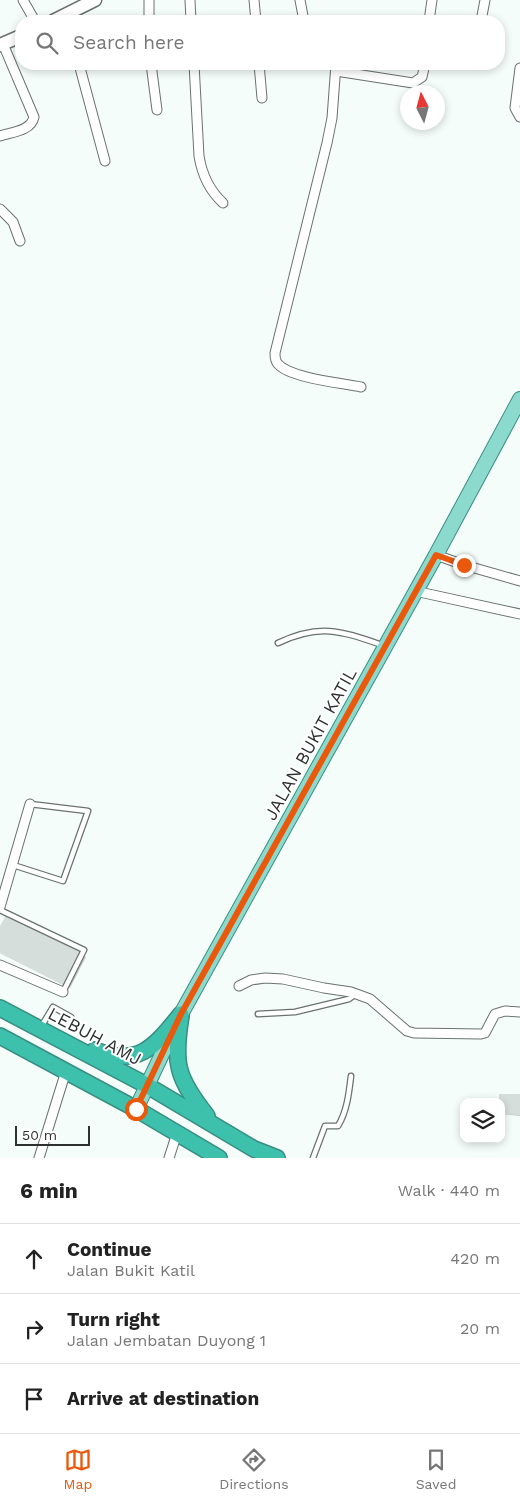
<!DOCTYPE html>
<meta charset="utf-8">
<style>
body{margin:0;font-family:"Work Sans",sans-serif;background:#f2f2f2;color:#222}
.controls{position:absolute;right:15px;bottom:15px;display:grid;overflow:hidden;border-radius:10px;box-shadow:0 2px 8px #0003}
.controls button{width:45px;height:45px;display:grid;place-items:center;padding:0;border:0;border-bottom:1px solid #e0e0e0;background:#fff;color:#222;font:25px sans-serif}
.compass{position:absolute;left:400px;top:85px;width:45px;height:45px;border-radius:50%;background:#fff;box-shadow:0 2px 8px #0003;rotate:354deg}
.scale{position:absolute;left:15px;bottom:12px;width:75px;box-sizing:border-box;padding-left:5px;border:2px solid #2d3130;border-top:0;font-size:14px;line-height:18px;white-space:nowrap;color:#2d3130;-webkit-text-stroke:4px #fff;paint-order:stroke}
.stop{position:absolute;width:15px;height:15px;margin:-11px;border:4px solid #ea580c;border-radius:50%;background:#fff}
.stop.end{background:#ea580c;border-color:#fff;box-shadow:0 1px 5px #0008}
.list{margin:0;padding:0;list-style:none}
h2{display:flex;justify-content:space-between;align-items:center;height:65px;margin:0;padding:0 20px;font-size:21px}
h2 small{font-size:16px;font-weight:400;color:#767676}
.list li{display:grid;grid-template-columns:32px 1fr auto;gap:15px;align-items:center;box-sizing:border-box;height:70px;padding:0 20px;border-top:1px solid #e0e0e0}
.list b{display:block;font-size:19px;white-space:nowrap}
.list p{margin:0;font-size:16px;white-space:nowrap;color:#767676}
.list em{font-size:16px;font-style:normal;color:#767676}
.icon{flex:none;width:28px;height:28px;fill:none;stroke:currentColor;stroke-width:2;stroke-linecap:round;stroke-linejoin:round}
.map{position:relative;flex:none;width:520px;height:1158px;overflow:hidden}
.search{position:absolute;background:#fff;box-shadow:0 2px 8px #0003;left:15px;right:15px;top:15px;height:55px;display:flex;align-items:center;gap:12px;box-sizing:border-box;padding:0 18px;border-radius:20px;color:#767676;font-size:19px}
.sheet{height:275px;background:#fff}
nav{display:flex;justify-content:space-around;align-items:center;box-sizing:border-box;height:70px;border-top:1px solid #e0e0e0;background:#fff;font-size:14px;color:#767676}
nav a{display:grid;justify-items:center;gap:2px}
nav .on{color:#ea580c}
.map>svg:first-child{display:block}
</style>
<div class="map">
<svg width="520" height="1158" viewBox="0 0 520 1158">
<rect width="100%" height="100%" fill="#f5fdfb"/>
<g fill="#0003">
<path d="M0,929l79,24 7,4 -16,31 -70,-35z"/>
<path d="M520,1095v21l-19,-2v-12z"/>
</g>
<g fill="#d6dedc">
<path d="M6,915l74,37 -17,33 -63,-32v-27z"/>
<path d="M499,1094h21v21l-19,-1v-12h-2z"/>
</g>
<g fill="none" stroke-linecap="round" stroke-linejoin="round">
<defs>
<g id="lane">
<path d="M278,643c42,-20 63,-12 104,2"/>
<path d="M13,865l50,16 25,-70 -58,-7"/>
<path d="M0,910l84,40 -21,42"/>
<path d="M258,1014l37,-2 54,-13 7,-5"/>
<path d="M41,1027l12,-20 18,10"/>
<path d="M313,1158l12,-32h13c9,-15 11,-33 13,-50"/>
</g>
<g id="street">
<path d="M23,0l12,21"/>
<path d="M149,0v21"/>
<path d="M190,0l1,21"/>
<path d="M254,0l2,21"/>
<path d="M300,0l3,16"/>
<path d="M352,21h11"/>
<path d="M429,21l3,-21"/>
<path d="M481,21l4,-21"/>
<path d="M79,64l26,97"/>
<path d="M151,64l6,46"/>
<path d="M194,64l5,92c3,19 10,34 24,47"/>
<path d="M259,64l3,34"/>
<path d="M336,64l-4,54 -5,25 -52,210c0,4 0,8 3,11 12,14 64,19 83,23"/>
<path d="M520,68l-5,40 5,9"/>
<path d="M336,71l77,12 9,-6 3,-13"/>
<path d="M0,136c12,-4 31,-5 34,-19l-31,-73"/>
<path d="M0,209l13,13 7,19"/>
<path d="M436,555l28,10 56,16"/>
<path d="M415,591l105,23"/>
<path d="M0,907l30,-103"/>
<path d="M0,965l63,27"/>
<path d="M239,986l12,-6 14,-2 18,1 41,9 27,4 19,7 37,32 7,2 67,1 4,-1 10,-19 10,-3 15,1"/>
<path d="M39,1158l27,-87"/>
<path d="M169,1158l8,-25"/>
</g>
<g id="secondary">
<path d="M53,21l42,-21"/>
<path d="M0,45l21,-9"/>
</g>
<path id="primary" d="M136,1109l45,-95 255,-459 84,-156"/>
<g id="highway">
<path d="M0,1008l148,78 106,63 23,9"/>
<path d="M181,1016c-8,48 -4,62 26,100"/>
<path d="M0,1036l136,73 83,49"/>
<path d="M95,1050c44,18 60,-4 86,-36"/>
</g>
</defs>
<use href="#lane" stroke="#6a7270" stroke-width="7"/>
<use href="#street" stroke="#6a7270" stroke-width="11"/>
<use href="#secondary" stroke="#6a7270" stroke-width="15"/>
<use href="#primary" stroke="#388f81" stroke-width="16"/>
<use href="#highway" stroke="#388f81" stroke-width="18"/>
<use href="#lane" stroke="#fff" stroke-width="4.5"/>
<use href="#street" stroke="#fff" stroke-width="9"/>
<use href="#secondary" stroke="#fff" stroke-width="12"/>
<use href="#primary" stroke="#8bdacd" stroke-width="14"/>
<use href="#highway" stroke="#3ec1ac" stroke-width="15"/>
</g>
<g fill="none" stroke-linecap="round" stroke-linejoin="round">
<path stroke="#ea580c" stroke-width="6" d="M136,1109l45,-95 255,-459 28,10"/>
</g>
<g text-anchor="middle" dominant-baseline="central" stroke-width="4" stroke-linejoin="round" paint-order="stroke">
<g font-size="18" fill="#2d3130" stroke="#fff">
<text transform="translate(310 744) rotate(-61)">JALAN BUKIT KATIL</text>
<text transform="translate(95 1036) rotate(28)">LEBUH AMJ</text>
</g>
</g>
</svg>
<div class="controls">
<button><svg class="icon" aria-label="layers" viewBox="0 0 24 24"><path d="M12 4l9 5-9 5-9-5zM3 14l9 5 9-5"/></svg></button>
</div>
<svg class="compass" viewBox="-18 -18 36 36"><path d="M0-13l5 13h-10z" fill="#e53935"/><path d="M0 13l5-13h-10z" fill="#767676"/></svg>
<div class="scale">50 m</div>
<div class="stop" style="left:136px;top:1109px"></div>
<div class="stop end" style="left:464px;top:565px"></div>
<div class="search"><svg class="icon" aria-label="search" viewBox="0 0 24 24"><circle cx="10" cy="10" r="6"/><path d="M15 15l6 6"/></svg>Search here</div>
</div>
<section class="sheet">
<h2>6 min<small>Walk · 440 m</small></h2>
<ul class="list">
<li><svg class="icon" aria-label="ahead" viewBox="0 0 24 24"><path d="M12 20V5M6 11l6-6 6 6"/></svg><div><b>Continue</b><p>Jalan Bukit Katil</p></div><em>420 m</em></li>
<li><svg class="icon" aria-label="right" viewBox="0 0 24 24"><path d="M7 20v-9h11M14 6l5 5-5 5"/></svg><div><b>Turn right</b><p>Jalan Jembatan Duyong 1</p></div><em>20 m</em></li>
<li><svg class="icon" aria-label="arrive" viewBox="0 0 24 24"><path d="M6 21V4h12l-3 4 3 4H6"/></svg><div><b>Arrive at destination</b></div></li>
</ul>
</section>
<nav>
<a class="on"><svg class="icon" aria-label="map" viewBox="0 0 24 24"><path d="M3 6l6-2 6 2 6-2v14l-6 2-6-2-6 2zM9 4v14M15 6v14"/></svg>Map</a>
<a><svg class="icon" aria-label="directions" viewBox="0 0 24 24"><path d="M12 3l9 9-9 9-9-9zM9 14v-3h6M13 9l2 2-2 2"/></svg>Directions</a>
<a><svg class="icon" aria-label="saved" viewBox="0 0 24 24"><path d="M7 4h10v16l-5-4-5 4z"/></svg>Saved</a>
</nav>
